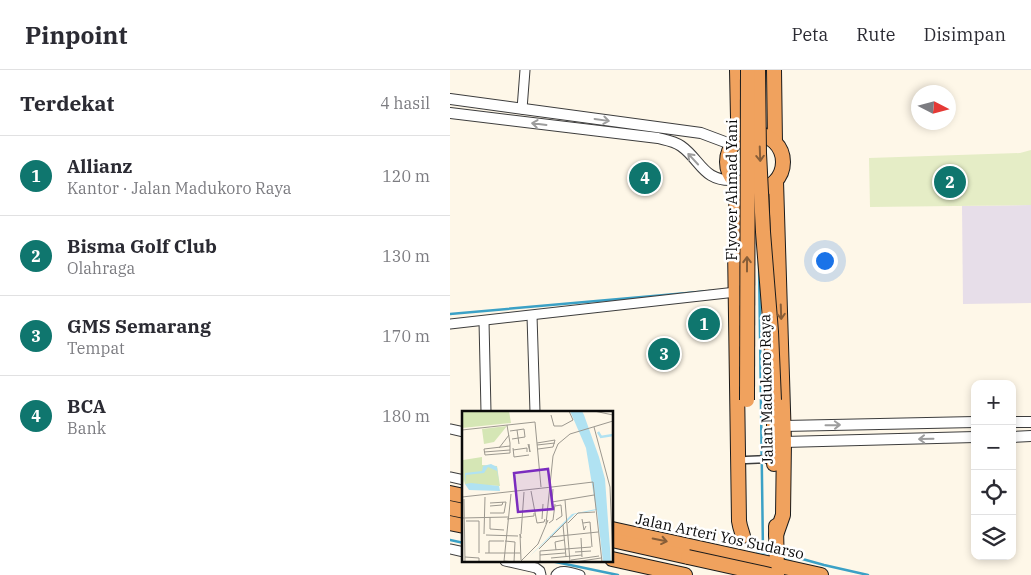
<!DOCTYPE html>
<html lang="id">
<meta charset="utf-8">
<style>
body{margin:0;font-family:"IBM Plex Serif",serif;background:#f7f7f7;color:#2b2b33}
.controls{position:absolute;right:15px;bottom:15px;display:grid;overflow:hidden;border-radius:10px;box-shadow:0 2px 8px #0003}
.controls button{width:45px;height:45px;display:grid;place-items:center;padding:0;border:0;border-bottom:1px solid #e1e1e2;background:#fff;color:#2b2b33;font:25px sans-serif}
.compass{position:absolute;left:461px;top:15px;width:45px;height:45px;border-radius:50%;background:#fff;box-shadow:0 2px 8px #0003;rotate:96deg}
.you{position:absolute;left:374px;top:190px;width:18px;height:18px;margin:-12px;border:4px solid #fff;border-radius:50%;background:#1a73e8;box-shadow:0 0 0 8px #1a73e833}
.badge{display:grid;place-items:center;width:32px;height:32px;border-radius:50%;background:#0f766e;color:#fff;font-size:16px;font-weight:700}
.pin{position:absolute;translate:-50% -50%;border:2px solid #fff;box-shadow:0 1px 5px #0006}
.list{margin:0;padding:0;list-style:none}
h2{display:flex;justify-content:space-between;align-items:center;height:65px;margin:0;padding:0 20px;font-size:21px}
h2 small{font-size:16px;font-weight:400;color:#7c7c81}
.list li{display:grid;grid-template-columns:32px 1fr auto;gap:15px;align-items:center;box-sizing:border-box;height:80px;padding:0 20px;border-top:1px solid #e1e1e2}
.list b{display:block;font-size:19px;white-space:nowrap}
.list p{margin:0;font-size:16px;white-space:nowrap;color:#7c7c81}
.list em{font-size:16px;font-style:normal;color:#7c7c81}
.icon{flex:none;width:28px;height:28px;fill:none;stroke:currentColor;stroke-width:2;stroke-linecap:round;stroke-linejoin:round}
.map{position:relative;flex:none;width:581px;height:505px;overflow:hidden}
header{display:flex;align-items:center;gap:30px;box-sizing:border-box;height:70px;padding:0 25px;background:#fff;border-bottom:1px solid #e1e1e2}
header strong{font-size:24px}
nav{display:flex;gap:28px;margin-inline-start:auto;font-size:18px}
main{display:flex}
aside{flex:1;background:#fff}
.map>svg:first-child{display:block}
</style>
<header>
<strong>Pinpoint</strong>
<nav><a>Peta</a><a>Rute</a><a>Disimpan</a></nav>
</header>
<main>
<aside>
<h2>Terdekat<small>4 hasil</small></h2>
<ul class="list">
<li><span class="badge">1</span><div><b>Allianz</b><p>Kantor · Jalan Madukoro Raya</p></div><em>120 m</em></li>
<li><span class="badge">2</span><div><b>Bisma Golf Club</b><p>Olahraga</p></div><em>130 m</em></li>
<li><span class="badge">3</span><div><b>GMS Semarang</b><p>Tempat</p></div><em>170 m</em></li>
<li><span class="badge">4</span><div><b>BCA</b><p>Bank</p></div><em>180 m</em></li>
</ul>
</aside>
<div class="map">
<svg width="581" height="505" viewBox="0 0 581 505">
<rect width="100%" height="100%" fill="#fef7e8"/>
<path fill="#e7dee9" d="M581,135v98l-68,1 -1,-98z"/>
<path fill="#e5edc6" d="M581,80v55l-161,2 -1,-49 151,-5z"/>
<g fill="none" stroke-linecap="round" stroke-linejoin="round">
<g stroke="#3ba1c6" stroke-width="2.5">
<path d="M309,191l4,291"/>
<path d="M0,244l260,-23"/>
<path d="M0,470l14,3"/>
<path d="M338,485l36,10 44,10"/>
<path d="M101,491l67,14"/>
</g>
<path stroke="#b0e2f2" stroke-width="14" d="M313,482h12l13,3"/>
<defs>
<path id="pedestrian" d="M296,390l28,-1"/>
<g id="minor">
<path d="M72,39l3,-39"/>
<path d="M82,246l3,96"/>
<path d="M34,251l2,91"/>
<path d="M0,254l286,-32"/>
<path d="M0,359l14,3"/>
<path d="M0,407l14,3"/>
<path d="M0,479l14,3"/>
<path d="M55,491l31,7 4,3 1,4"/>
<path d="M106,505c5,-7 16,-2 24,0"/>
</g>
<g id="tertiary">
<path d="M0,29l251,34 32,12"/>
<path d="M0,43l208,25c8,2 16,3 23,8 20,14 22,36 53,34"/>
<path d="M562,352h19"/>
<path d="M334,356l191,-4"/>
<path d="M562,367l19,-1"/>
<path d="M334,372l191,-5"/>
</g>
<g id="trunk">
<path d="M324,0l1,72"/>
<circle cx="305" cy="92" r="28"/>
<path d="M286,72l2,-24 -1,-48"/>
<path d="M326,111l8,261 -1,73 -7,20"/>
<path d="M287,113l-2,65 4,273 1,5 3,10"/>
<path d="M324,330v64"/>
<path d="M0,423l14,3"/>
<path d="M0,438l14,3"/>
<path d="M0,453l14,3"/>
<path d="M326,456l1,48"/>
<path d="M162,459l209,46"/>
<path d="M162,470l76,17"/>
<path d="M162,489l73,16"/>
</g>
</defs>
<use href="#pedestrian" stroke="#3d3d3d" stroke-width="9"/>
<use href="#minor" stroke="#3d3d3d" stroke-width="11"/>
<use href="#tertiary" stroke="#3d3d3d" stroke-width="12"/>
<use href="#trunk" stroke="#1b1b1b" stroke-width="16"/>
<use href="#pedestrian" stroke="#fff" stroke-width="6"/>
<use href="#minor" stroke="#fff" stroke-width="9"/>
<use href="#tertiary" stroke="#fff" stroke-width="10"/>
<use href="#trunk" stroke="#f0a25e" stroke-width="14"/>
<defs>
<g id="trunk-bridge">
<path d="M308,0l1,83 4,79 8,100 3,68"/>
<path d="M297,330l1,-330"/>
<path d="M238,487l82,18"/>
</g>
</defs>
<use href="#trunk-bridge" stroke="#1b1b1b" stroke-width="16" stroke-linecap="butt"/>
<use href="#trunk-bridge" stroke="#f0a25e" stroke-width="14"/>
</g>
<defs><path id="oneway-shaft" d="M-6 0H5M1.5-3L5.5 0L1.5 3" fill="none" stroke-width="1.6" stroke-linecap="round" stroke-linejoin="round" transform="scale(1.25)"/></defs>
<g stroke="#9d9d9d">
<use href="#oneway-shaft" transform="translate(152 50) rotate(8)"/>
<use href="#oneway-shaft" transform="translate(89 54) rotate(-173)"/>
<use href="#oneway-shaft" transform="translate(243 89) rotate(-133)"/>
<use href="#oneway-shaft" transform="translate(383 355) rotate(-1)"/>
<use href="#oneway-shaft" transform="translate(476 369) rotate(179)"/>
</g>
<g stroke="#885e38">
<use href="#oneway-shaft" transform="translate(310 84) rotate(88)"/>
<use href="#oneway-shaft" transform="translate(297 194) rotate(-90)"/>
<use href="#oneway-shaft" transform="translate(331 242) rotate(88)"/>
<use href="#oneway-shaft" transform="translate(210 470) rotate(12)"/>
</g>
<g text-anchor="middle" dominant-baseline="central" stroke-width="5" stroke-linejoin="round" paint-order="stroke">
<g font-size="15" fill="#0a0a0a" stroke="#fff">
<text transform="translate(281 120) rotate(-90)">Flyover Ahmad Yani</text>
<text transform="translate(316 319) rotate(-91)">Jalan Madukoro Raya</text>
<text transform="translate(270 466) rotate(12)">Jalan Arteri Yos Sudarso</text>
</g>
</g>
<g transform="translate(12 341)">
<rect width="151" height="151" fill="#fef7e8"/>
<path d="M0,0h47l2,12 -49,5zM45,15l-13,16 -10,2 -2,-15zM20,46v8l15,1 3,20 -35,-2 -1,-4 -1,7v-27z" fill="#d5e6b5"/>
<path d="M108,0h12l2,4 15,42 6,22 6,83h-8l-6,-52 -22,4 -45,42 42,-42 24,-5 -10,-61zM29,53l6,3 2,17 -2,-13 -9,-4 -4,6 -18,2 -1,8v-10l17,-2 1,-5zM9,72l28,3 1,5 -31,-1 -4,-6z" fill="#b0e2f2"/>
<path fill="none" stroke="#b0e2f2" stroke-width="2.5" d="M136,21l3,5 12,-2"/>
<path fill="none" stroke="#9c988f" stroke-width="1" d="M132,0l19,4M89,4l3,11h8l11,-6 -4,-9M73,11l6,65M45,14l3,18v10l-25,2 -1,-6 26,-3M132,16l16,60 3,75M0,19l73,-8M48,20l7,-1 2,14M50,28l13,-2 -1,-8 -7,1M75,32l18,-3 -2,7 -15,2M66,33l2,8 -1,-8M75,34l18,-2M37,37l10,-13M51,37l1,9 15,-2M51,39l14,-2v4M22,41l26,-2M90,76l41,-5 9,80M91,78l-1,13 42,-7M69,80l6,32 7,-1 1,-3M49,83l-7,67 10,1M0,86l90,-10M2,88l1,63M103,89l5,62M28,95l12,-1 1,-3M93,95l6,-1 1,11 -6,4M28,102h14l2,-11 -16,1M28,106v12l14,1M45,108l27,-3v-3M80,108l1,-15M120,108l2,11 2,-4M4,110h13v32M87,112l4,-3 2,-16M106,112l10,-10 17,-1M121,112l7,-1 2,25M84,113l7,-68 5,-12 12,-10 43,-13M101,114l3,32M22,123l1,-37M59,123l3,-42M24,124l32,1M88,126l48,-5M119,127l1,19M43,130l10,1 -1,20M0,136v-29l46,-1M77,138l28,-28M94,139l-1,-8 9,-2M113,141l16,-1M23,142h35M27,142v-12h15M78,144l25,-2M3,146l14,1v4M89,147l31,-3M59,149l-1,-26 1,4M109,149l28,-4M58,151l18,-18 10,-24M78,151v-11l51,-4M113,151l26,-4"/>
<path fill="#7b2cbf" fill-opacity="0.15" stroke="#7b2cbf" stroke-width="2.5" d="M86,58l5,40 -35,3 -4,-39z"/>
<rect width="151" height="151" fill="none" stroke="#0a0a0a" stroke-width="2.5"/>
</g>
</svg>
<div class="controls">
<button>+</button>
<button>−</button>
<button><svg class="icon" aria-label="locate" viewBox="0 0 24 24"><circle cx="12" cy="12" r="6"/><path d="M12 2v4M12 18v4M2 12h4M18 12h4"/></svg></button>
<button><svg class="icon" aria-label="layers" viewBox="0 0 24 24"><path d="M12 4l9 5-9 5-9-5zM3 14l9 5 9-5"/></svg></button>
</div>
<svg class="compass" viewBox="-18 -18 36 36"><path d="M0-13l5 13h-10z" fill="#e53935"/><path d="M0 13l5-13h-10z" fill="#7c7c81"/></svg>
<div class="you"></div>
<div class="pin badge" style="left:254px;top:254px">1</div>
<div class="pin badge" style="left:500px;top:112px">2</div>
<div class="pin badge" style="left:214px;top:284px">3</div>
<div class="pin badge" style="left:195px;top:108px">4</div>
</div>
</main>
